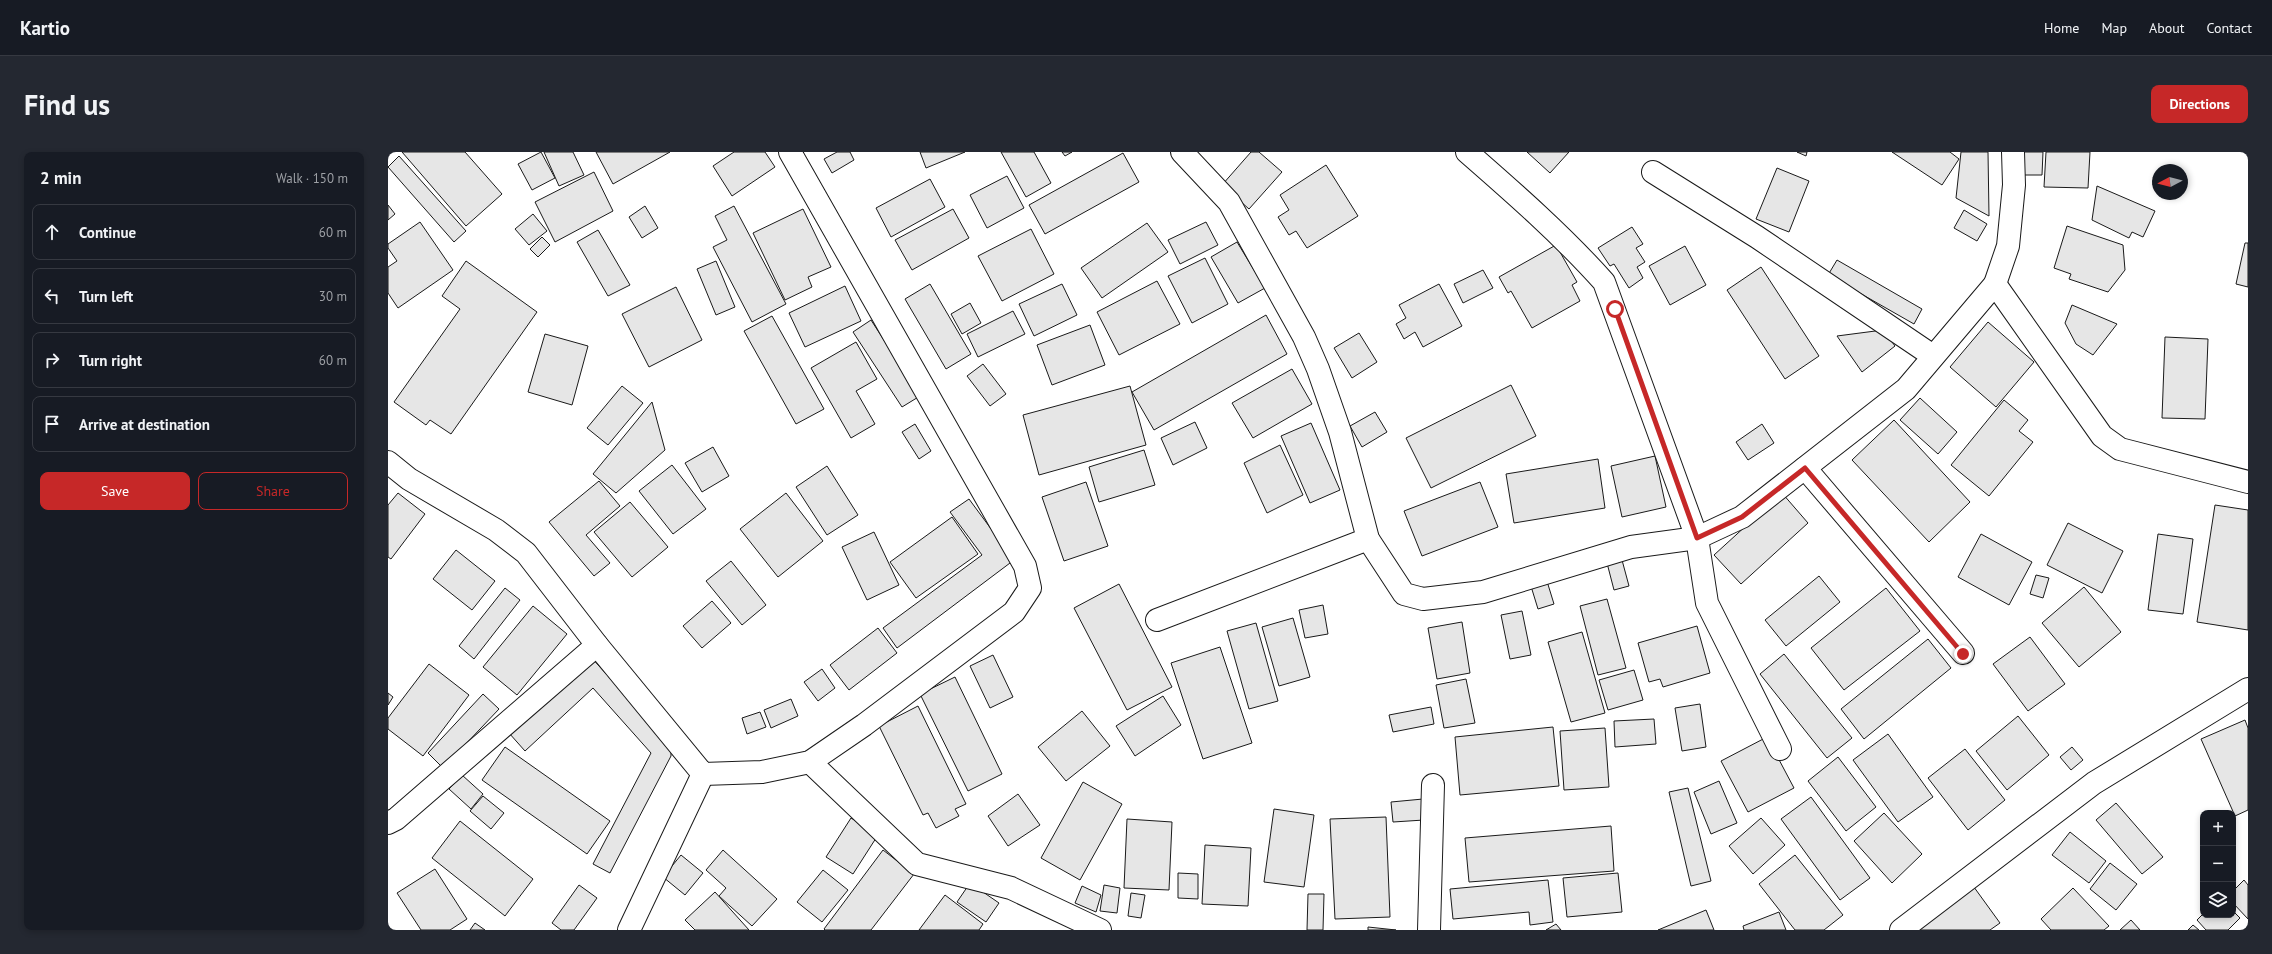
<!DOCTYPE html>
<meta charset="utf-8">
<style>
body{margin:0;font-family:"PT Sans",sans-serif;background:#242831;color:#f1f3f6}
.controls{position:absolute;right:12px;bottom:12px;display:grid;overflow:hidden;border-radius:8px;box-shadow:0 2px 6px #0003}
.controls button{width:36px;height:36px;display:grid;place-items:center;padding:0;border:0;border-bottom:1px solid #363941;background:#171b24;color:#f1f3f6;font:20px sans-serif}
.compass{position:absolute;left:1764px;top:12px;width:36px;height:36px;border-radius:50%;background:#171b24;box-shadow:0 2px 6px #0003;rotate:263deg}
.stop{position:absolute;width:12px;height:12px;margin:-9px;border:3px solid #c62828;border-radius:50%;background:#fff}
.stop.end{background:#c62828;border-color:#fff;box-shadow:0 1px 4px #0008}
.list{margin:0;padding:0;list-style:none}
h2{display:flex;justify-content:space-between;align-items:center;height:52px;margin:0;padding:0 16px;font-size:17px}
h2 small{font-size:13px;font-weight:400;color:#9ea1a6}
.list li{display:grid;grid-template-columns:26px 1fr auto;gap:12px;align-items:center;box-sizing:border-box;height:56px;margin:0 8px 8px;padding:0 8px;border:1px solid #363941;border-radius:8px}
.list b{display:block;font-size:15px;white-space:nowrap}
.list em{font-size:13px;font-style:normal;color:#9ea1a6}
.actions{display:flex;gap:8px;padding:12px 16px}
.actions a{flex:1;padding:9px 0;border:1px solid #c62828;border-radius:8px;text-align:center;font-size:14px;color:#c62828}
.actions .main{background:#c62828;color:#fff}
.icon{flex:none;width:22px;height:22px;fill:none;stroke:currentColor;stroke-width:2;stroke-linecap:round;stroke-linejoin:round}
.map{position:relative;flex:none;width:1860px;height:778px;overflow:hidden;border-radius:8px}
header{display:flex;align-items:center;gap:24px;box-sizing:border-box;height:56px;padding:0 20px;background:#171b24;border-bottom:1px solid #363941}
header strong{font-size:19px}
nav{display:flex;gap:22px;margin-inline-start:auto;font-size:14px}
.intro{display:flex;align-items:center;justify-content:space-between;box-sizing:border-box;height:96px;padding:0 24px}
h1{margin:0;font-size:28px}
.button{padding:10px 18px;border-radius:8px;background:#c62828;color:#fff;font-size:14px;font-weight:700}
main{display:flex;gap:24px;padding:0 24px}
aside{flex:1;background:#171b24;border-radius:8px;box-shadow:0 2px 6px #0003}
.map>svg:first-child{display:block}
</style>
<header>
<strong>Kartio</strong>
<nav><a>Home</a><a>Map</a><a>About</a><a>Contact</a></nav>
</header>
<div class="intro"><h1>Find us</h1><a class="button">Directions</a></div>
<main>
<aside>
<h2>2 min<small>Walk · 150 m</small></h2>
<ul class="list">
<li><svg class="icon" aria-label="ahead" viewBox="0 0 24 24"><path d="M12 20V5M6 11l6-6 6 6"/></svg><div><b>Continue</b></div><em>60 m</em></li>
<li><svg class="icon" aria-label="left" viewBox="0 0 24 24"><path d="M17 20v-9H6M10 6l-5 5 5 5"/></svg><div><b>Turn left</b></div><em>30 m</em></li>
<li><svg class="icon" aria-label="right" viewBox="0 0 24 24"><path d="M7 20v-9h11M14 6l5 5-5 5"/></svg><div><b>Turn right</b></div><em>60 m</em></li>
<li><svg class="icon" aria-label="arrive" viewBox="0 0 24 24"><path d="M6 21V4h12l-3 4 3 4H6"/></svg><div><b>Arrive at destination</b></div></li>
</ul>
<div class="actions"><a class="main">Save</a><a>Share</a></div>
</aside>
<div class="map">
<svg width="1860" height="778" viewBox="0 0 1860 778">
<rect width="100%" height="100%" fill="#fff"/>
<g fill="#e6e6e6" stroke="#1a1a1a">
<path d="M14,0h63l37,42 -36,32z"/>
<path d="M153,0l14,26 -23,12 -14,-26z"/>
<path d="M156,0h29l11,23 -25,11z"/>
<path d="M208,0h74l-57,32z"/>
<path d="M346,0h31l10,15 -43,29 -19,-30z"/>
<path d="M449,0h13l4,8 -22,13 -8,-14z"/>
<path d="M532,0h45l-39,16z"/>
<path d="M613,0h33l17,31 -25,14z"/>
<path d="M674,0h10l-7,4z"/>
<path d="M863,0h8l23,20 -33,37 -27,-24z"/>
<path d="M1139,0h42l-19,21z"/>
<path d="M1409,0h10l-1,4z"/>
<path d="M1504,0h58l9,7 -17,26z"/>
<path d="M1573,0h27l1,64 -33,-18z"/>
<path d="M1632,0h23l-1,23h-23z"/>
<path d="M1658,0h44l-2,36 -44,-1z"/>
<path d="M735,1l16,29 -94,52 -16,-29z"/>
<path d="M11,4l67,75 -12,11 -66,-75z"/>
<path d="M938,13l32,51 -51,32 -11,-17 -7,4 -11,-18 11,-7 -9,-15z"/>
<path d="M1389,16l32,13 -20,51 -33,-13z"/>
<path d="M206,20l19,39 -58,31 -20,-40z"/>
<path d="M619,24l17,32 -37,20 -17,-33z"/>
<path d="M542,27l15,28 -54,30 -15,-29z"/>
<path d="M1709,34l58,25 -12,26 -11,-5 -3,6 -37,-18z"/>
<path d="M0,53l7,9 -7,6z"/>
<path d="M257,54l13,22 -16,10 -13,-21z"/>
<path d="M346,54l52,98 -34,18 -39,-75 14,-7 -12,-24z"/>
<path d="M415,57l28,58 -23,10 4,10 -27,13 -32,-67z"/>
<path d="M565,57l16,29 -57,32 -17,-30z"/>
<path d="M1576,58l23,14 -10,17 -23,-13z"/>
<path d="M145,62l14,17 -18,14 -14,-16z"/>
<path d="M32,70l33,48 -55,38 -10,-15v-26l9,-6 -9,-13v-4z"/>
<path d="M818,70l12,23 -38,19 -12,-24z"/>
<path d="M759,71l21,29 -66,46 -21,-30z"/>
<path d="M1679,74l56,19 2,25 -17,22 -39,-13 2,-5 -17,-6z"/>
<path d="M1244,75l11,17 -7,4 9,14 -8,5 6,11 -14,10 -15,-24 -4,2 -12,-18z"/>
<path d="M643,77l23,45 -52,27 -24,-45z"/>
<path d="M210,78l32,55 -22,11 -31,-54z"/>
<path d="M154,85l8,8 -12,12 -8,-8z"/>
<path d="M849,90l28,46 -27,15 -27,-46z"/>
<path d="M1857,91h3v44l-12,-3z"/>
<path d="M1168,93l21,37 -5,3 8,16 -48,27 -21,-37 -3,2 -9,-16z"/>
<path d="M1297,94l21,39 -36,20 -21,-39z"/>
<path d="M817,106l23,46 -36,19 -24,-47z"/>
<path d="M1449,108l85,49 -8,15 -86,-49z"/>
<path d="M78,109l71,51 -86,122 -21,-14 -4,5 -32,-23 66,-93 -18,-13z"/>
<path d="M328,109l19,46 -19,8 -19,-46z"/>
<path d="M1373,115l58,89 -34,23 -58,-89z"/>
<path d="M1095,118l10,18 -30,15 -9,-19z"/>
<path d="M769,129l23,43 -61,31 -22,-43z"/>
<path d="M542,132l41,70 -25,15 -41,-70z"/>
<path d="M674,132l15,31 -43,21 -15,-32z"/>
<path d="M1051,132l23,42 -39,21 -8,-15 -11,7 -8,-15 10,-6 -7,-13z"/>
<path d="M457,134l16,35 -56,26 -16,-34z"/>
<path d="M288,135l26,53 -53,27 -27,-53z"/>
<path d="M582,151l11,20 -19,11 -11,-20z"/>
<path d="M1684,153l45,19 -24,31 -17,-11 -11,-21z"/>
<path d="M625,159l12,23 -47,23 -11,-23z"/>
<path d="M878,163l21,39 -133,76 -22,-38z"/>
<path d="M384,164l52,93 -28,15 -52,-93z"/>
<path d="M483,168l49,76 -18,11 -49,-75z"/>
<path d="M1600,170l46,40 -38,45 -46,-40z"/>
<path d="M702,173l15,40 -53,20 -15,-40z"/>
<path d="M1495,178l12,16 -33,26 -25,-36z"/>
<path d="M971,181l18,29 -25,16 -18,-30z"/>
<path d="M157,182l43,12 -16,59 -44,-13z"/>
<path d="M1777,185l43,2 -3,80 -43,-1z"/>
<path d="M468,190l21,37 -21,12 19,33 -24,14 -40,-70z"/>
<path d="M595,212l23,30 -16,12 -23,-30z"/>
<path d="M904,217l20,35 -59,34 -21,-35z"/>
<path d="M1123,233l25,51 -105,52 -25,-50z"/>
<path d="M234,234l21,17 -35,42 -21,-17z"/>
<path d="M742,234l16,59 -107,30 -16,-60z"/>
<path d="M1532,246l37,34 -19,22 -38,-34z"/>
<path d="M1616,248l24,20 -9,11 14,11 -44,54 -38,-31z"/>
<path d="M264,250l13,48 -49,43 -23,-19z"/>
<path d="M987,260l12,20 -25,15 -12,-21z"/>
<path d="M1506,268l76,82 -41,40 -77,-82z"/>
<path d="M807,270l12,26 -34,17 -12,-27z"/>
<path d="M923,271l29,67 -30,13 -29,-67z"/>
<path d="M527,272l16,27 -12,8 -17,-27z"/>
<path d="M1374,272l12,19 -26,17 -12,-18z"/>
<path d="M892,293l23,50 -36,18 -23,-50z"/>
<path d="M325,295l16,29 -27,16 -17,-29z"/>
<path d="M756,298l11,35 -56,17 -10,-35z"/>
<path d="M1267,304l11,51 -44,10 -11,-51z"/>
<path d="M1210,307l7,49 -91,15 -8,-49z"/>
<path d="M284,313l34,44 -33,25 -34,-43z"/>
<path d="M439,314l31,49 -31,20 -31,-48z"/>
<path d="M211,329l21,25 -34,29 24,28 -16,13 -45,-54z"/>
<path d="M698,330l22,64 -44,15 -22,-64z"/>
<path d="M1092,330l18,45 -76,29 -18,-45z"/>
<path d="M10,341l27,21 -34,45 -3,-2v-52z"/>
<path d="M398,341l37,48 -45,36 -38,-48z"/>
<path d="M1394,341l26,30 -67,61 -27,-29z"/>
<path d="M581,347l45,61 -117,88 -14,-20 99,-73 -32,-43z"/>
<path d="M242,350l38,45 -36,30 -38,-45z"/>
<path d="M1827,353l33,5v120l-51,-8z"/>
<path d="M564,365l26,37 -62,44 -26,-36z"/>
<path d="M1680,371l55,28 -21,42 -55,-28z"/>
<path d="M486,380l25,53 -32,15 -25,-53z"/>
<path d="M1593,382l51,28 -23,43 -51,-28z"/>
<path d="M1770,382l35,5 -10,75 -35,-4z"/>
<path d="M68,398l39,31 -23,29 -39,-31z"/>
<path d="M1234,408l7,26 -15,4 -7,-27z"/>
<path d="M343,409l35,44 -24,20 -36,-44z"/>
<path d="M1648,423l13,3 -6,20 -13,-4z"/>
<path d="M1431,424l21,26 -54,44 -21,-26z"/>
<path d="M1158,426l8,26 -16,5 -8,-26z"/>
<path d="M731,432l53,103 -45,23 -53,-102z"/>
<path d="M1696,435l37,45 -42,35 -37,-44z"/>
<path d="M117,436l15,12 -46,59 -15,-13z"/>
<path d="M1498,436l34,43 -76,59 -33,-42z"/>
<path d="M1219,447l19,69 -28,7 -18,-69z"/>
<path d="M324,449l19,22 -29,25 -19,-22z"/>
<path d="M935,453l5,29 -23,4 -6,-28z"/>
<path d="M145,454l34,28 -50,61 -34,-28z"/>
<path d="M1134,459l9,44 -21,4 -9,-44z"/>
<path d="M905,466l17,59 -31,9 -17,-59z"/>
<path d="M1074,470l8,51 -33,6 -9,-51z"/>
<path d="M868,471l22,78 -29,8 -22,-78z"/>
<path d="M1309,474l13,47 -47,14 -3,-8 -11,3 -11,-39z"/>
<path d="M490,476l19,25 -48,37 -19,-25z"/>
<path d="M1194,480l23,81 -34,9 -23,-80z"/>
<path d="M1642,485l35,47 -37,27 -35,-47z"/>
<path d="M1540,487l23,29 -87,71 -23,-30z"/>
<path d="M832,495l32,96 -49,16 -32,-96z"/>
<path d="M1396,502l68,84 -25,20 -67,-84z"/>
<path d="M605,503l20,42 -23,11 -20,-42z"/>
<path d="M202,504l81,90v10l-61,117 -17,-9 58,-111 -58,-65 -68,63 -16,-18z"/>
<path d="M41,512l40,31 -46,61 -35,-27v-11z"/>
<path d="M434,517l13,19 -17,13 -14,-19z"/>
<path d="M1246,518l9,30 -35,10 -9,-30z"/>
<path d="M567,525l47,97 -34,17 -48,-97z"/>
<path d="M1078,527l9,44 -31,5 -8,-43z"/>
<path d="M0,541l5,4 -5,8z"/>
<path d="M95,542l16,15 -56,59 -15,-15z"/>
<path d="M775,544l18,29 -46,31 -19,-30z"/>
<path d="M403,547l7,17 -27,12 -7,-18z"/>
<path d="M1312,552l6,43 -24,4 -7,-43z"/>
<path d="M530,554l48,98 -11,5 4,7 -23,12 -8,-15 -5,2 -44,-89z"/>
<path d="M1043,555l3,17 -41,8 -4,-17z"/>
<path d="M694,559l28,35 -44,35 -28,-34z"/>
<path d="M372,560l6,15 -19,7 -5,-16z"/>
<path d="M1630,564l31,39 -42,35 -31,-39z"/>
<path d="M1266,567l2,25 -41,3 -1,-26z"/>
<path d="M1857,568l3,8v82l-13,6 -34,-77z"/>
<path d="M1165,575l6,59 -99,9 -5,-58z"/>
<path d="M1217,576l4,59 -45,3 -4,-59z"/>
<path d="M1500,582l45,63 -35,25 -45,-62z"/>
<path d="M1379,585l27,51 -46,24 -27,-51z"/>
<path d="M117,595l105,74 -23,33 -105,-74z"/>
<path d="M1684,595l11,13 -12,10 -11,-13z"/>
<path d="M1577,597l40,51 -37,30 -40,-52z"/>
<path d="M1450,605l38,50 -30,24 -38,-50z"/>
<path d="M74,623l21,19 -12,15 -22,-20z"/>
<path d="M1331,629l18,42 -26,11 -17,-42z"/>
<path d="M695,630l39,22 -42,76 -39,-22z"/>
<path d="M1300,636l23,93 -20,5 -22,-94z"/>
<path d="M630,642l22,31 -32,21 -20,-30z"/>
<path d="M95,644l21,17 -13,16 -21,-18z"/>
<path d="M1423,645l59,81 -30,22 -59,-81z"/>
<path d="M1035,647l1,21 -31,2 -2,-20z"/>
<path d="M1728,651l47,54 -21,17 -46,-54z"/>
<path d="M886,657l40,6 -10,72 -40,-5z"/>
<path d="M1496,661l38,41 -30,29 -38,-42z"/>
<path d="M998,665l4,100 -55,2 -5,-100z"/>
<path d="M463,666l27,17 -25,39 -27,-17z"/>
<path d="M1373,666l24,27 -32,29 -24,-28z"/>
<path d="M739,667l45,3 -3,68 -45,-2z"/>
<path d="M72,669l73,58 -28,37 -73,-58z"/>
<path d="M1223,674l3,45 -145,11 -4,-44z"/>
<path d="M1682,680l36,29 -17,22 -37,-28z"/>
<path d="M817,693l46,3 -3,58 -46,-2z"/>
<path d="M335,698l54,49 -25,27 -33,-30 7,-8 -20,-18z"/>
<path d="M495,698l31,24 -43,56h-46l-1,-1z"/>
<path d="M293,703l22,18 -18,22 -22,-18z"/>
<path d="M1407,703l48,60 -19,15h-29l-36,-46z"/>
<path d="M1722,711l27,21 -21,26 -26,-21z"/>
<path d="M47,717l32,50 -17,11h-29l-24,-37z"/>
<path d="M435,718l25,20 -26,32 -25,-20z"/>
<path d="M790,721l20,1v25l-20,-1z"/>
<path d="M1230,721l4,39 -55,5 -4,-39z"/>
<path d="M1160,728l5,42 -23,3 -1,-13 -76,7 -3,-30z"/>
<path d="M1856,728l4,5v34l-15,-16v-12z"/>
<path d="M582,731l29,20 -13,19 -29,-20z"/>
<path d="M1583,731l29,40 -10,7h-74z"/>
<path d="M191,733l18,13 -23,32h-13l-9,-7z"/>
<path d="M716,733l16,3 -3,25 -17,-2z"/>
<path d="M694,734l19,9 -5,17 -21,-9z"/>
<path d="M1685,736l36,38 -5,4h-53l-10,-11z"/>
<path d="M327,740l34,38h-54l-10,-10z"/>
<path d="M743,741l14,2 -4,23 -13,-2z"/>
<path d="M920,742h16l-1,36h-16z"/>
<path d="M557,743l38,29 -4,6h-60z"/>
<path d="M1318,758l8,20h-56z"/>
<path d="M1845,759l7,7 -12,12h-22l-9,-10 6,-6 30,1z"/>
<path d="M1391,760l7,18h-42l-1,-4z"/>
<path d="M1743,768l9,10h-20z"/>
<path d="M87,771l10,7h-15z"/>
<path d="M1168,772l5,6h-15z"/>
<path d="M1805,773l6,5h-11z"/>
<path d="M980,775l28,3h-28z"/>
</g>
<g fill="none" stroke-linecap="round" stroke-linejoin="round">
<defs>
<g id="street">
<path d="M794,0l47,50 75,135 14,32 22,63 28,107 36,55 19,5 60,-7 148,-45 66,-9 45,-21 164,-128 89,-105 13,-38 6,-61 -1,-33"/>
<path d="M1079,0c47,41 95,83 137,130l93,256 10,65 73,146"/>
<path d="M1265,20l104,65 176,119"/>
<path d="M1607,132l107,152 18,13 128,33"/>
<path d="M0,310l21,17 87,51 30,23 71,92 106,129 59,-2 48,-10 54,-37 150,-113 16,-24 -5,-22 -235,-414"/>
<path d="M1417,316l158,185"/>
<path d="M769,468l211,-81"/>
<path d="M422,610l107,102 94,24 89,42"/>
<path d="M0,671l8,-4 201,-174"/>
<path d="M241,778l74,-156"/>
<path d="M1041,778l4,-145"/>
<path d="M1513,778l193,-147 154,-94"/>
</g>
</defs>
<use href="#street" stroke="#1a1a1a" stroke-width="24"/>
<use href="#street" stroke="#fff" stroke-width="22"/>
</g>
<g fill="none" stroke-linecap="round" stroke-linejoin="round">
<path stroke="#c62828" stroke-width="5" d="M1227,157l82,229 45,-21 63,-49 158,186"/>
</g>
</svg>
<div class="controls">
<button>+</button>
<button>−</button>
<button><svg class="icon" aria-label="layers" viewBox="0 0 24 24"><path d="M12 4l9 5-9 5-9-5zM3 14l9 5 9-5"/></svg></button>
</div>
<svg class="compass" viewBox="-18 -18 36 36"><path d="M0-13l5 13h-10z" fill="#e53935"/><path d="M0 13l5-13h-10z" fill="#9ea1a6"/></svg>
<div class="stop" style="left:1227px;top:157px"></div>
<div class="stop end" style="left:1575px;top:502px"></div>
</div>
</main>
